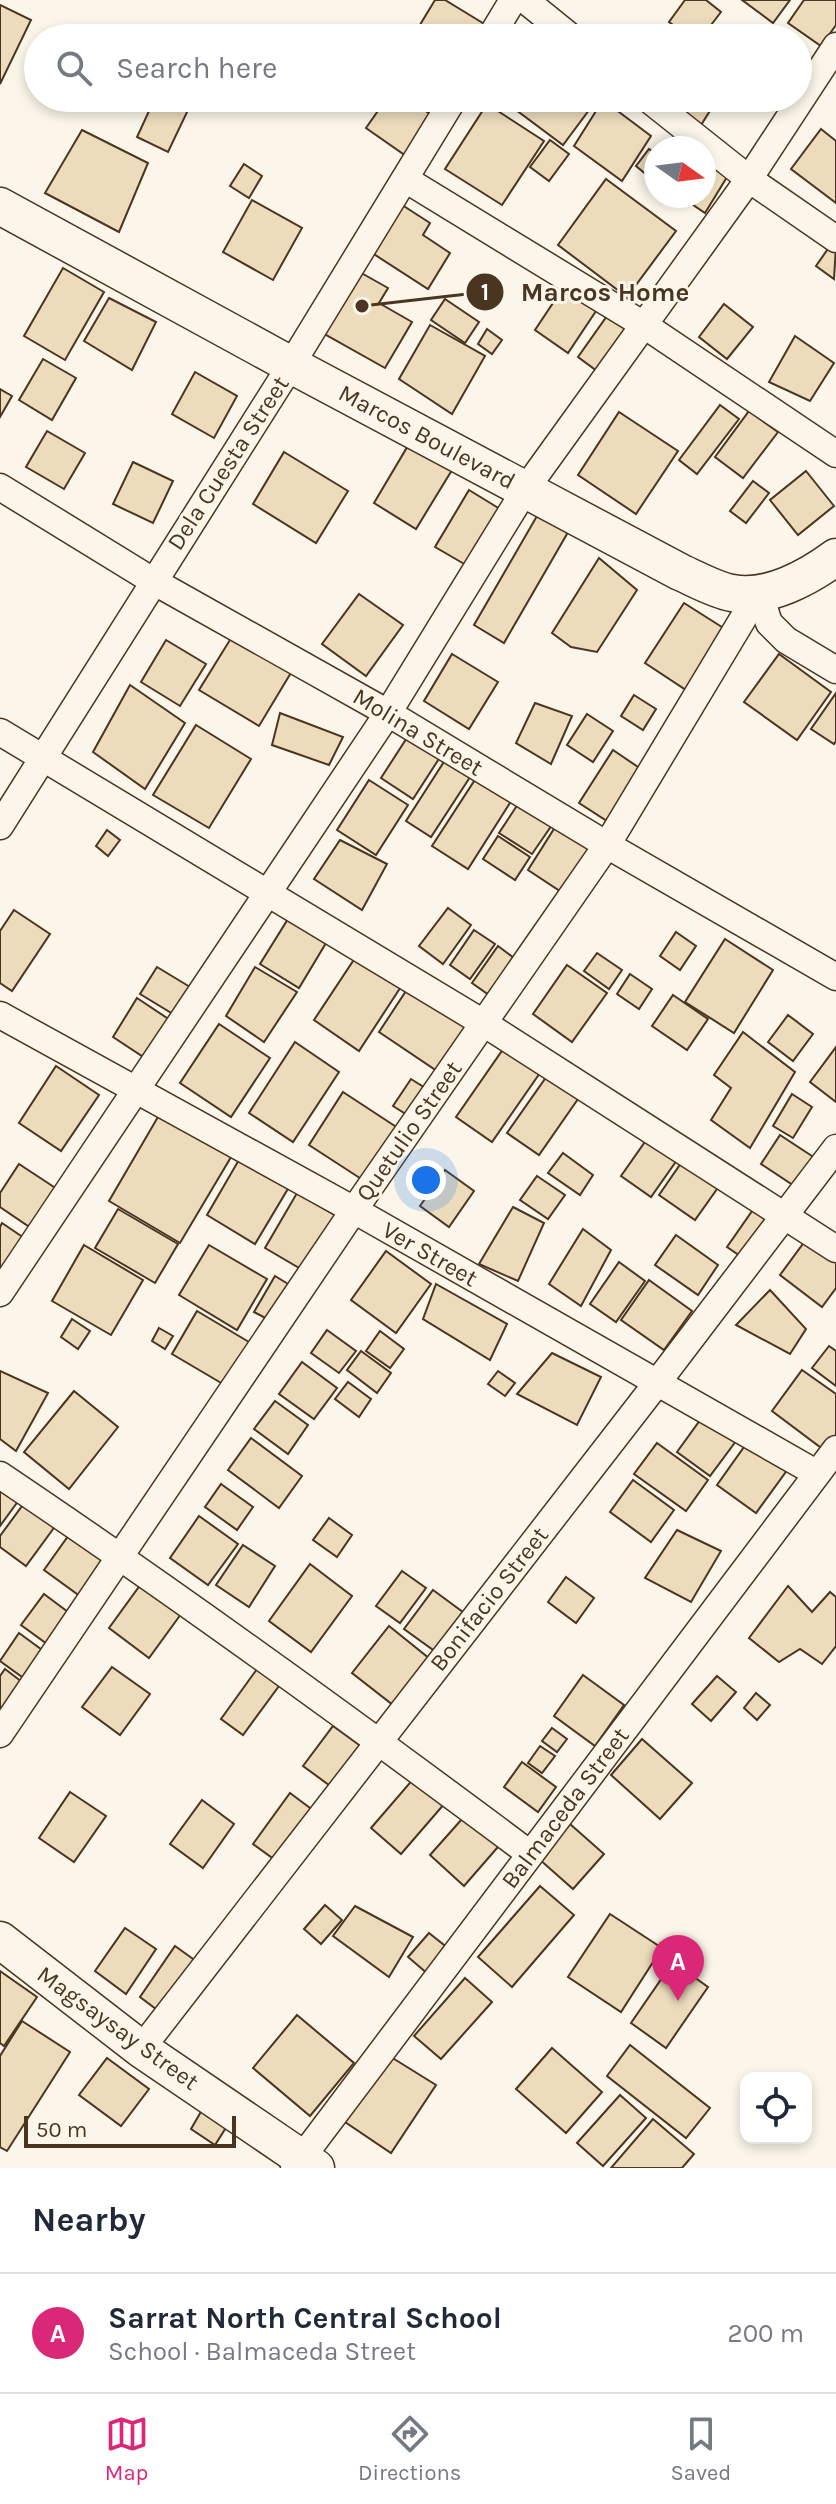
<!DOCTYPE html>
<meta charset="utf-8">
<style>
body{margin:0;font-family:Karla,sans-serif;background:#f6f6f7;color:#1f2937}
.controls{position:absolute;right:24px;bottom:24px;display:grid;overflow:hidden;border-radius:16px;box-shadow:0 4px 12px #0003}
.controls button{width:72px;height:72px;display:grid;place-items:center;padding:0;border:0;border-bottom:2px solid #e0e1e3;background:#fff;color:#1f2937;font:40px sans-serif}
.compass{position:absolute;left:644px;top:136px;width:72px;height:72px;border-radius:50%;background:#fff;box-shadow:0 4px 12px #0003;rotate:104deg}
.scale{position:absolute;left:24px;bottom:20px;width:212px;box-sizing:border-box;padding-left:8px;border:4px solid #4a3520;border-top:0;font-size:22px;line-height:28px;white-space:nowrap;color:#4a3520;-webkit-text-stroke:6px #fbf6e9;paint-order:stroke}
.you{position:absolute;left:426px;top:1180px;width:28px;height:28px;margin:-20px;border:6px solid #fff;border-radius:50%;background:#1a73e8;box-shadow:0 0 0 12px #1a73e833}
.badge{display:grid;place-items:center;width:52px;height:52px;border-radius:50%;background:#db2777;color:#fff;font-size:26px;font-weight:700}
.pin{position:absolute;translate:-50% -66px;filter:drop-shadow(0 2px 4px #0008)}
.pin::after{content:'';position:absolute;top:42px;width:28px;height:24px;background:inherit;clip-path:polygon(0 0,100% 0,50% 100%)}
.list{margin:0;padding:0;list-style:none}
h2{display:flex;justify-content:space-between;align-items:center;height:104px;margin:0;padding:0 32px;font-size:34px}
h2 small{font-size:26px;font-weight:400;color:#747a83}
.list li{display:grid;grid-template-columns:52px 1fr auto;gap:24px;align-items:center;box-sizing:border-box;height:120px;padding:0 32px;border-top:2px solid #e0e1e3}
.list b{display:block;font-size:30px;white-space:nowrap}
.list p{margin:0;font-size:26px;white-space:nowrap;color:#747a83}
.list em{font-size:26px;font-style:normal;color:#747a83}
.icon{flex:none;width:44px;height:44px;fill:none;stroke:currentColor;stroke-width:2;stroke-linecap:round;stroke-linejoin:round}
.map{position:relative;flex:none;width:836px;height:2168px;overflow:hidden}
.search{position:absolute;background:#fff;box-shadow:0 4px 12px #0003;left:24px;right:24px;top:24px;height:88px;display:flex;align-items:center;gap:20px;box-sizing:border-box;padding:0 28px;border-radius:44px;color:#747a83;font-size:30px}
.sheet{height:224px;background:#fff}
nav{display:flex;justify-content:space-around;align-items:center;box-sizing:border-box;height:112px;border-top:2px solid #e0e1e3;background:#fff;font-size:22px;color:#747a83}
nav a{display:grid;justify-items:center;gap:4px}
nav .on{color:#db2777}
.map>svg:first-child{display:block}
</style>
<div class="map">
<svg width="836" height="2168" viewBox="0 0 836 2168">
<rect width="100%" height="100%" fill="#fbf6e9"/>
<g fill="#ecdcbc" stroke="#4a3520" stroke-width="2">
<path d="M435,0h10l41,25 -8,13h-66z"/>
<path d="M685,0h21l15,12 -20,26h-10l-22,-16z"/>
<path d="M742,0h48l-17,23z"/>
<path d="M804,0h32v25l-15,21 -33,-23z"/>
<path d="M0,5l31,15 -31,64z"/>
<path d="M155,98h13l21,10 -21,44 -31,-15z"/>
<path d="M299,98h31l-6,12z"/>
<path d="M387,98h19l30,20 -27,40 -43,-30z"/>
<path d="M500,98h98l-35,47z"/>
<path d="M670,98h48l-17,27 -34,-22z"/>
<path d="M603,100l48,36 -29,45 -48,-35z"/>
<path d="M487,104l57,37 -42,64 -57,-36z"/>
<path d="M821,129l15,12v62l-45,-34z"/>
<path d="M82,130l66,33 -29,69 -74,-39z"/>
<path d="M550,140l19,14 -20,27 -19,-14z"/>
<path d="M649,149l7,5v10l-9,11 -11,-9z"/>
<path d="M704,162l23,15 -22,36 -25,-17h24z"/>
<path d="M244,164l18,12 -13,22 -19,-12z"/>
<path d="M606,179l70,52 -49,66 -69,-52z"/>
<path d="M252,200l50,28 -29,52 -50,-28z"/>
<path d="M399,203l31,20 -7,12 27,18 -22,36 -59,-38z"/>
<path d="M832,243l4,3 -2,33 -18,-13z"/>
<path d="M63,268l41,24 -39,68 -41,-24z"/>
<path d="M356,270l32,18 -9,15 33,19 -27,46 -64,-36z"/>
<path d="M565,285l33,23 -30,45 -33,-23z"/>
<path d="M109,298l47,24 -24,48 -48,-29z"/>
<path d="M445,299l34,23 -14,21 -34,-23z"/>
<path d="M724,304l29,23 -26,32 -28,-22z"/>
<path d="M607,316l20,14 -30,41 -19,-14z"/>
<path d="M430,325l55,31 -33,58 -53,-35z"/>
<path d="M487,329l15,11 -10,14 -14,-10z"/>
<path d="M795,336l39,27 -24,38 -41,-19z"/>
<path d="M43,359l33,19 -24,42 -33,-20z"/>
<path d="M195,372l42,24 -23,42 -42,-24z"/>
<path d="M0,389l12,7 -12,21z"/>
<path d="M720,405l19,14 -42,55 -18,-14z"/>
<path d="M749,411l29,21 -35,46 -28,-21z"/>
<path d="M619,412l59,39 -42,63 -58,-39z"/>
<path d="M47,431l38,22 -21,36 -38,-22z"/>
<path d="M409,444l43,26 -36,59 -42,-26z"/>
<path d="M284,452l64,39 -32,52 -63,-39z"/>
<path d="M133,462l40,19 -20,42 -40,-19z"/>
<path d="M806,471l28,35 -36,29 -28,-35z"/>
<path d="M753,481l16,12 -23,30 -16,-12z"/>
<path d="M469,490l31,19 -34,56 -31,-18z"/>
<path d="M541,509l30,18 -67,116 -30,-18z"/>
<path d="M599,558l38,32 -40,62 -26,-5 -19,-14z"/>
<path d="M359,594l44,31 -37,51 -44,-32z"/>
<path d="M684,603l41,26 -39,61 -41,-27z"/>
<path d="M233,635l59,36 -33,55 -60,-36z"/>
<path d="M166,640l40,24 -26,42 -39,-24z"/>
<path d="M452,654l46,28 -29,47 -45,-28z"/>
<path d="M779,654l52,38 -34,48 -53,-38z"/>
<path d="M130,685l55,38 -40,66 -52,-37z"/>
<path d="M836,693v48l-2,3 -23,-15z"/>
<path d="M634,695l22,14 -13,21 -22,-14z"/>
<path d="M535,703l37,13 -21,48 -35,-21z"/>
<path d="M280,713l63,24 -14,28 -57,-20z"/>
<path d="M587,714l26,17 -20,31 -26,-17z"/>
<path d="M196,725l55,34 -42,69 -56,-33z"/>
<path d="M412,730l32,21 -31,48 -32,-21z"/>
<path d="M613,750l28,19 -34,52 -28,-18z"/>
<path d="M447,757l25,17 -41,63 -25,-16z"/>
<path d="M480,772l35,23 -47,74 -36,-23z"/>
<path d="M369,780l39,25 -32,50 -39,-25z"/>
<path d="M520,801l34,21 -22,32 -33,-21z"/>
<path d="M559,821l38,25 -31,49 -38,-25z"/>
<path d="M107,830l13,10 -12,16 -12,-10z"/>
<path d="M498,836l32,21 -15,23 -32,-21z"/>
<path d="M340,840l47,24 -25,46 -48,-31z"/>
<path d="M448,908l23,17 -28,39 -24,-18z"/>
<path d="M14,910l36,24 -38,57 -12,-8v-52z"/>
<path d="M288,919l38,24 -27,45 -39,-24z"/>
<path d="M474,930l21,14 -25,35 -20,-14z"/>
<path d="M676,932l20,14 -16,24 -20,-14z"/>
<path d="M725,939l48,31 -39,63 -49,-31z"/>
<path d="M498,946l24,18 -26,36 -24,-17z"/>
<path d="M361,949l45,30 -47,72 -45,-31z"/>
<path d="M597,953l25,17 -13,19 -25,-18z"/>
<path d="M567,965l40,28 -35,49 -39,-28z"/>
<path d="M157,967l38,23 -17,27 -38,-23z"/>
<path d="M255,967l42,25 -33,50 -38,-26z"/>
<path d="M630,974l22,15 -13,20 -22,-15z"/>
<path d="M410,985l64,43 -31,47 -64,-43z"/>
<path d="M673,995l35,24 -21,31 -35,-24z"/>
<path d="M137,998l33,22 -25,38 -32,-21z"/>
<path d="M788,1015l25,19 -20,27 -25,-19z"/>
<path d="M219,1024l51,34 -39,59 -51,-34z"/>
<path d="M743,1032l52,40 -45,76 -39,-28 20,-32 -17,-13z"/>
<path d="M295,1042l44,30 -46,70 -44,-29z"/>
<path d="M506,1045l36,25 -50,72 -36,-25z"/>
<path d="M836,1047v55l-26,-20z"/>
<path d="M56,1066l43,29 -38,56 -42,-28z"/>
<path d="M547,1076l31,23 -39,56 -32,-22z"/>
<path d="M411,1079l19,12 -18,27 -19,-12z"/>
<path d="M343,1092l61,40 -35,52 -60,-39z"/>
<path d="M792,1094l20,13 -19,31 -20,-12z"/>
<path d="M162,1110l72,42 -54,91 -71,-42z"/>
<path d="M780,1135l41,27 -19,29 -41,-27z"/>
<path d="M647,1139l30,21 -26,37 -30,-21z"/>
<path d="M563,1153l30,22 -13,20 -32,-22z"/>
<path d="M686,1156l36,26 -27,38 -36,-25z"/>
<path d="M240,1158l49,29 -34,57 -48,-29z"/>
<path d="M19,1164l41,27 -26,39 -34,-23v-14z"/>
<path d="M445,1170l29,21 -25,36 -29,-21z"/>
<path d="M537,1176l28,19 -17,24 -28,-19z"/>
<path d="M297,1193l41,24 -32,55 -41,-24z"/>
<path d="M757,1204l21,15 -29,43 -22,-15z"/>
<path d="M513,1207l31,16 -26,58 -39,-17z"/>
<path d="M118,1209l60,35 -23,39 -60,-35z"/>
<path d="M2,1223l25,17 -27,41v-54z"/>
<path d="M583,1229l28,21 -30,56 -32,-22z"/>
<path d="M676,1235l42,30 -20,30 -43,-30z"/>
<path d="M808,1237l28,21v30l-14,19 -42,-32z"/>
<path d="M84,1245l59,35 -32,55 -59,-34z"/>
<path d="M209,1245l58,34 -30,51 -58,-35z"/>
<path d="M386,1251l45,33 -35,49 -45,-33z"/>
<path d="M619,1262l26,19 -29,41 -26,-18z"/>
<path d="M275,1276l18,11 -20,35 -19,-10z"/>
<path d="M649,1280l43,31 -28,39 -43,-30z"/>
<path d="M436,1284l71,40 -17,36 -67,-41z"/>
<path d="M770,1290l36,39 -16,25 -54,-29z"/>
<path d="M197,1311l57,34 -26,42 -56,-33z"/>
<path d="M72,1319l18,12 -12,18 -17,-12z"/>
<path d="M159,1328l14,8 -8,13 -13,-8z"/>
<path d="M327,1330l29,21 -17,22 -28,-20z"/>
<path d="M380,1331l24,18 -14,19 -24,-17z"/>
<path d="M829,1346l7,5v35l-24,-18z"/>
<path d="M361,1351l30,22 -14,20 -30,-23z"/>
<path d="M552,1353l49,24 -24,48 -60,-31z"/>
<path d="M302,1362l35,26 -23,31 -35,-25z"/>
<path d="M802,1370l34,24v48l-8,11 -56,-42z"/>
<path d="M0,1371l48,22 -32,58 -16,-12z"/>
<path d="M498,1371l17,12 -10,13 -17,-12z"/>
<path d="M348,1382l23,17 -12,18 -24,-18z"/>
<path d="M74,1391l44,36 -49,62 -45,-37z"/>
<path d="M275,1401l33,24 -20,29 -34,-25z"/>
<path d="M706,1412l33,25 -29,39 -33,-24z"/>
<path d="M251,1438l51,38 -23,32 -51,-38z"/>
<path d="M749,1440l39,29 -32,44 -39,-28z"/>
<path d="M657,1443l51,37 -22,31 -52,-37z"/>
<path d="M633,1480l41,30 -23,32 -41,-30z"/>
<path d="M221,1484l32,23 -16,23 -32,-23z"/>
<path d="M0,1485l19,15 -19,26z"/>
<path d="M25,1502l31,23 -30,41 -26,-19v-11z"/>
<path d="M199,1516l39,28 -30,41 -38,-27z"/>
<path d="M329,1518l23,17 -15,22 -24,-17z"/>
<path d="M677,1530l44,21 -30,51 -46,-24z"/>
<path d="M71,1532l41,30 -28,37 -40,-29z"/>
<path d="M243,1545l32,21 -26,41 -33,-22z"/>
<path d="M310,1564l42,32 -41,56 -42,-31z"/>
<path d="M402,1571l24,17 -26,35 -24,-17z"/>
<path d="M566,1577l28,21 -18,25 -28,-21z"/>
<path d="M141,1584l40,30 -32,44 -40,-30z"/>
<path d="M788,1586l24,26 18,-20 6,5v49l-14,18 -22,-15 -21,13 -30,-24z"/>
<path d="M433,1590l38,28 -28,39 -39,-28z"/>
<path d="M44,1594l32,24 -22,31 -33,-24z"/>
<path d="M389,1626l41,33 -37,46 -41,-32z"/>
<path d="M19,1633l30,22 -20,27 -29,-21z"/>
<path d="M112,1667l38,27 -30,41 -38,-28z"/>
<path d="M5,1669l25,19 -30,29v-41z"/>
<path d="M257,1669l22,17 -36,49 -22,-16z"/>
<path d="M583,1675l41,30 -29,41 -41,-30z"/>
<path d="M717,1676l19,16 -25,29 -19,-17z"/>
<path d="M756,1693l14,12 -13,15 -13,-12z"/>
<path d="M333,1726l29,21 -29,41 -30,-22z"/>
<path d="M552,1728l15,11 -10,13 -15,-11z"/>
<path d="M642,1739l50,44 -32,36 -49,-44z"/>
<path d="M540,1746l15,10 -13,17 -14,-10z"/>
<path d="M522,1762l34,25 -18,25 -34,-25z"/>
<path d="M415,1777l30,26 -44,51 -30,-26z"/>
<path d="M70,1792l36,24 -32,46 -35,-24z"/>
<path d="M290,1793l28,21 -36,51 -29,-21z"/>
<path d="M202,1800l32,24 -31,44 -33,-24z"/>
<path d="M470,1810l34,30 -40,46 -34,-31z"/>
<path d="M570,1824l34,30 -31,35 -34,-30z"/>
<path d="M540,1886l34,29 -62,72 -34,-30z"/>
<path d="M325,1905l17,15 -21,24 -17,-15z"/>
<path d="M355,1906l58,31 -24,40 -56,-41z"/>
<path d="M610,1914l52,34 -41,64 -53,-35z"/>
<path d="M125,1928l31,21 -30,45 -31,-23z"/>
<path d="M429,1933l20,16 -21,25 -20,-17z"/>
<path d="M175,1946l25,18 -36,51 -24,-18z"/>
<path d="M673,1962l35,25 -42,61 -35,-25z"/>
<path d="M0,1971l37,26 -33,49 -4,-3z"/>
<path d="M465,1978l27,24 -51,57 -27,-23z"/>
<path d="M297,2015l57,48 -44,53 -57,-48z"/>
<path d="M22,2021l48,31 -63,99 -7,-4v-91z"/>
<path d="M630,2045l80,63 -24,30 -79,-62z"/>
<path d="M552,2048l50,44 -36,41 -50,-44z"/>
<path d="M391,2057l45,28 -45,68 -46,-31z"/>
<path d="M107,2058l42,31 -28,37 -42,-31z"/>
<path d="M620,2095l26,23 -43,48 -26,-23z"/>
<path d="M202,2110l25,16 -12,19 -24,-16z"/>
<path d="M653,2119l41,35 -12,14h-71z"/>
</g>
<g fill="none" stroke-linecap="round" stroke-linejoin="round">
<defs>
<g id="street">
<path d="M525,0l47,38"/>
<path d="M490,38l23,-38"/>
<path d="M647,98l102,81 87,60"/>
<path d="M405,179l239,146 192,129"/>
<path d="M0,487l153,94 235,132 219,132 229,132"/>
<path d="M759,592l10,31 17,17 50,30"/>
<path d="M0,732l485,292 351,225"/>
<path d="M0,826l291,-461 163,-267"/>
<path d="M0,1015l354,195 462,263"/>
<path d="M0,1293l388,-580 137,-223 224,-311 87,-133"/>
<path d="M0,1475c180,121 356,249 530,379"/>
<path d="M0,1734l354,-524 253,-365 152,-253"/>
<path d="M141,2049l516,-666 179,-235"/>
<path d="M294,2168l542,-719"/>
</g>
<g id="secondary">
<path d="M0,206l291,159 389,207c16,7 35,18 52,21 36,7 77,-16 104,-36"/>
<path d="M0,1940l141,109 175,119"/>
</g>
</defs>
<use href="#street" stroke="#4a3520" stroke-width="29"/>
<use href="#secondary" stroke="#4a3520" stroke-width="39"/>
<use href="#street" stroke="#fbf6e9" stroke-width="26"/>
<use href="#secondary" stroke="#fbf6e9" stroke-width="36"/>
</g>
<g text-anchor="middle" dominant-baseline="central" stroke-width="6" stroke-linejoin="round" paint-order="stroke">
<g font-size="24" fill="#4a3520" stroke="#fbf6e9">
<text transform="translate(427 437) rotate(28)">Marcos Boulevard</text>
<text transform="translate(228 463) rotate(-57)">Dela Cuesta Street</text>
<text transform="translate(418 732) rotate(31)">Molina Street</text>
<text transform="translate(409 1131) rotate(-55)">Quetulio Street</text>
<text transform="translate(430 1254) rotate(30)">Ver Street</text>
<text transform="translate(489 1599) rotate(-52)">Bonifacio Street</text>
<text transform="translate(565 1808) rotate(-53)">Balmaceda Street</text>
<text transform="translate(118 2028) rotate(36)">Magsaysay Street</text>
</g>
</g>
<path fill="none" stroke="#4a3520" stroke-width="3" d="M362 306L485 292"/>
<g fill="#4a3520" stroke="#fbf6e9" stroke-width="3">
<circle cx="362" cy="306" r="8"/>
<circle cx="485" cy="292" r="20"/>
</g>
<g font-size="24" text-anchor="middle" font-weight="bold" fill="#fff">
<text x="485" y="300">1</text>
</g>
<g font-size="26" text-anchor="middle" font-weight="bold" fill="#4a3520" stroke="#fbf6e9" stroke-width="6" stroke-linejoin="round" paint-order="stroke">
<text x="605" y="301">Marcos Home</text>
</g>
</svg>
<div class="controls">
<button><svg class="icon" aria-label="locate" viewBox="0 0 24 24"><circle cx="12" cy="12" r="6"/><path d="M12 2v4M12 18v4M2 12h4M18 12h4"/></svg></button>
</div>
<svg class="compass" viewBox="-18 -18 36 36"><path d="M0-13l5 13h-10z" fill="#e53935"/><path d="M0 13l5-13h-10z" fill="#747a83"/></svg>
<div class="scale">50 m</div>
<div class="you"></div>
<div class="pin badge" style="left:678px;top:2001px">A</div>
<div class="search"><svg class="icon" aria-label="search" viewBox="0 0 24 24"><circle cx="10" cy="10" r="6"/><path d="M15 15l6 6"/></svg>Search here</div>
</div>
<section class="sheet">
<h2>Nearby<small></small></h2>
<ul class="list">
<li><span class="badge">A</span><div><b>Sarrat North Central School</b><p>School · Balmaceda Street</p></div><em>200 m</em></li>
</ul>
</section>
<nav>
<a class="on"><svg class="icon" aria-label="map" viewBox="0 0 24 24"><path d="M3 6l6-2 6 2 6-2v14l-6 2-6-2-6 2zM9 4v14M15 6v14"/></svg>Map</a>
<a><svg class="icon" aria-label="directions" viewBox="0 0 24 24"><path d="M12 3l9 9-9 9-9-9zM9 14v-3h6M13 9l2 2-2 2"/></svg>Directions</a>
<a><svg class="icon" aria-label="saved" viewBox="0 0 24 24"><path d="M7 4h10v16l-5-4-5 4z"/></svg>Saved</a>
</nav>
